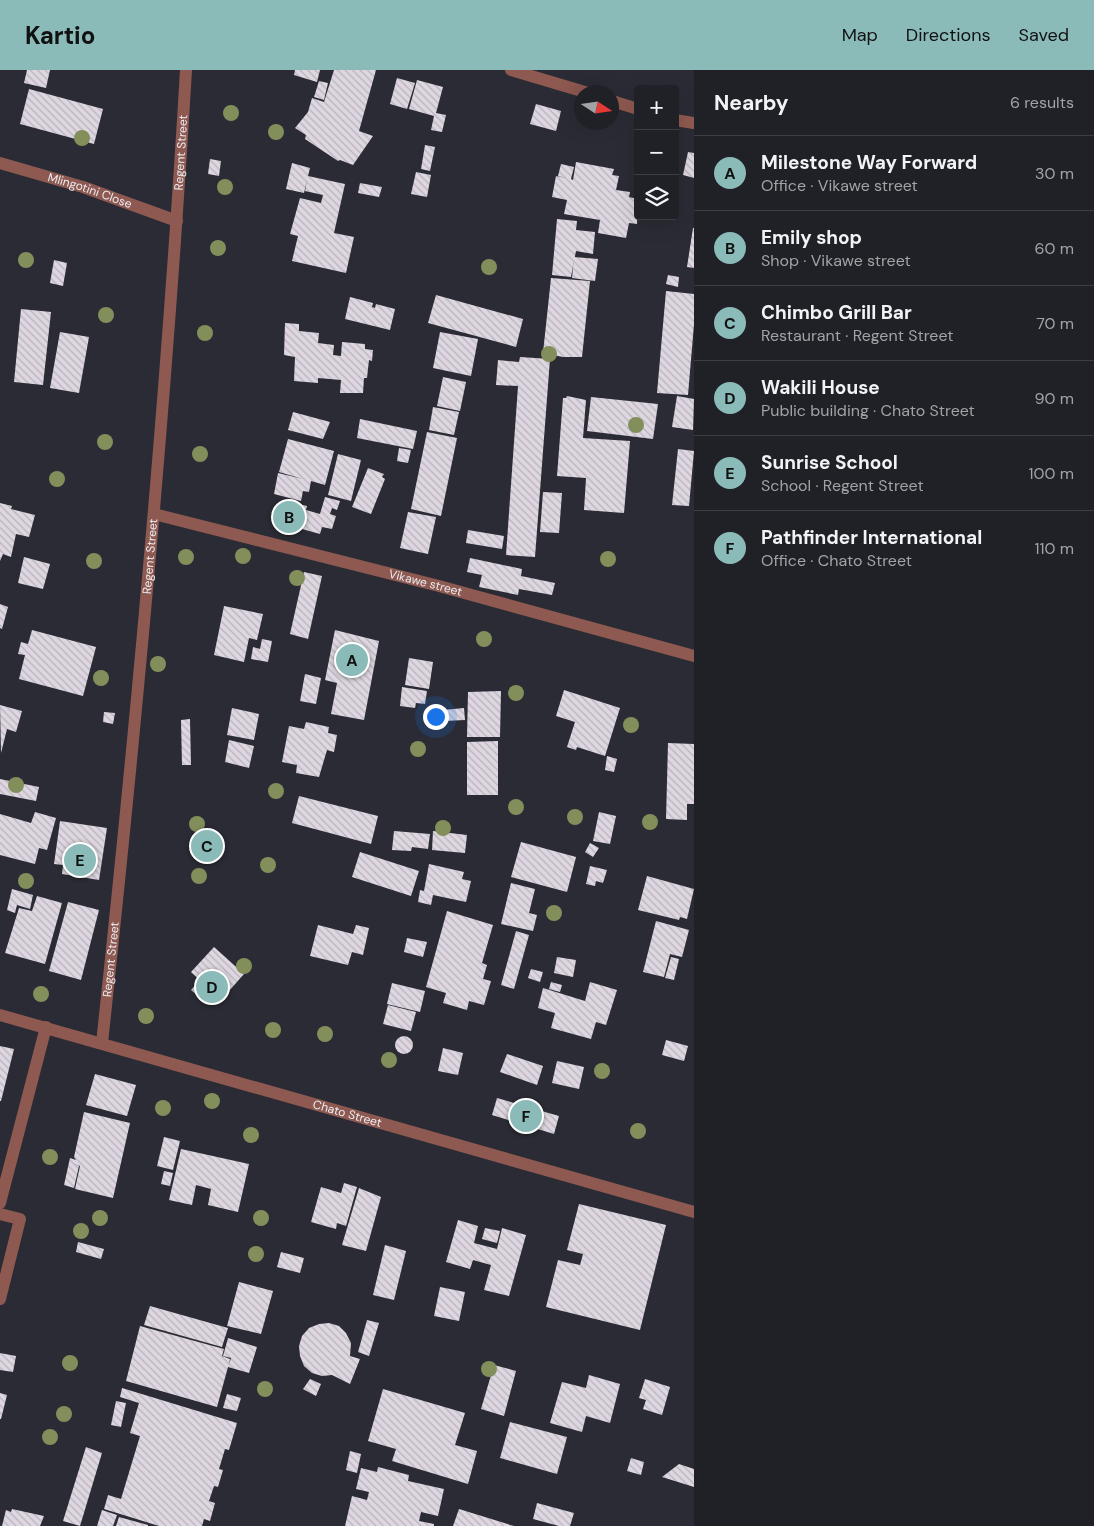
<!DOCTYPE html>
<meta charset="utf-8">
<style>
body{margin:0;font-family:"DM Sans",sans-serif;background:#2d2d33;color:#f1f3f6}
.controls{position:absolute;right:15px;top:15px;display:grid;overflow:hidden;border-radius:5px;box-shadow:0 5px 20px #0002}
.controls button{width:45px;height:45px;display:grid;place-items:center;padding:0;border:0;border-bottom:1px solid #3d3e44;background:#202027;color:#f1f3f6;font:25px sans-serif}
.compass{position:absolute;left:574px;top:15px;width:45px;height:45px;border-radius:50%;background:#202027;box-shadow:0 5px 20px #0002;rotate:102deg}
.you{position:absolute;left:435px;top:646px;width:18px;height:18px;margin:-12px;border:4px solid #fff;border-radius:50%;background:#1a73e8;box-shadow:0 0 0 8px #1a73e833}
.badge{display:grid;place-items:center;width:32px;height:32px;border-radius:50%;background:#8bbbb9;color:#111;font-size:16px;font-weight:700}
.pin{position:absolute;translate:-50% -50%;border:2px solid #fff;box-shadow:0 1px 5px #0006}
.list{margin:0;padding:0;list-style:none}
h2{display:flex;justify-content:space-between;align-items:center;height:65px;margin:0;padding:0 20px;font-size:21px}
h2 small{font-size:16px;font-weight:400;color:#a2a3a7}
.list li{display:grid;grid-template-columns:32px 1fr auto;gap:15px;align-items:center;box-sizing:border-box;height:75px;padding:0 20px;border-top:1px solid #3d3e44}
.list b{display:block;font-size:19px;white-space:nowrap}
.list p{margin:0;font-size:16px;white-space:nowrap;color:#a2a3a7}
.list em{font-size:16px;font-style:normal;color:#a2a3a7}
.icon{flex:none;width:28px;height:28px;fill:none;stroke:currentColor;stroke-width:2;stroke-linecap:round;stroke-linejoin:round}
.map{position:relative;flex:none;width:694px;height:1456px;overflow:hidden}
header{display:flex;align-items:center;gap:30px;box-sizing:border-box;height:70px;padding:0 25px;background:#8bbbb9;color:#111}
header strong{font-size:24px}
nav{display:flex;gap:28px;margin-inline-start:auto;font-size:18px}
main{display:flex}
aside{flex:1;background:#202027}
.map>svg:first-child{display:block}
</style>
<header>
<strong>Kartio</strong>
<nav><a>Map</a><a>Directions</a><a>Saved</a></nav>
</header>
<main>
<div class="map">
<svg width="694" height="1456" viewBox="0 0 694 1456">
<defs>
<pattern id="building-back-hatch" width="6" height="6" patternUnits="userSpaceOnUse" patternTransform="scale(1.25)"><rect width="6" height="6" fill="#ded7e1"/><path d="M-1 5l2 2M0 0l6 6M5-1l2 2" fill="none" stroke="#b8b3bb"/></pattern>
</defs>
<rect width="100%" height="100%" fill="#2a2b34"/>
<g fill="url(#building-back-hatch)">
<path d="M27,0h23l-4,18 -22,-5z"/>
<path d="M295,0h25l-3,12 -23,-7z"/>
<path d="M334,0h42l-17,61 14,5 -20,29 -13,-5 -2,1 -33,-22 1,-4 -11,-7 13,-16 4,-14 12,4z"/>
<path d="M397,8l18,5 -8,26 -17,-5z"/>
<path d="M417,10l26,7 -7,26 10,2 -4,17 -11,-2 3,-14 -25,-7z"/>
<path d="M319,11l9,2 -4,17 -10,-3z"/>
<path d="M29,19l74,20 -9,35 -74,-20z"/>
<path d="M536,34l25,7 -5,20 -26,-7z"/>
<path d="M425,75l10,2 -5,24 -9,-2z"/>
<path d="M688,82l6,1v25l-11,-3z"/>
<path d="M210,89l11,2 -2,15 -11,-2z"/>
<path d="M576,92l38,7 -2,6 7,1 -3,14 14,2 -1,5 9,2 -1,25 -8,-1 -3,15 -28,-5 2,-13 -36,-6 3,-14 -15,-3 4,-21 10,2 -8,-2 3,-12 13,3 -3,12 2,1z"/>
<path d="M292,93l18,5 -2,8 37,8 -11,49 20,4 -8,36 -54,-12 6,-25 -8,-2 10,-36 21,5 2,-8 -18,-4 2,-11 -3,13 -18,-4z"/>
<path d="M416,102l15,3 -4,22 -16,-3z"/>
<path d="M360,113l22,4 -3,10 -21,-4z"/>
<path d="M557,149l20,2 -1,9 19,2 -2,22 -17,-3 -5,26 -19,-2z"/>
<path d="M693,158h1v40l-7,-1z"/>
<path d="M574,187l24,2 -3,22 -23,-3z"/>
<path d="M54,190l13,3 -4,23 -13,-3z"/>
<path d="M668,205l11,2 -1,10 -12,-3z"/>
<path d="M551,208l39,3 -8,76h-19l-20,-4z"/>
<path d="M666,221l28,3v30l-6,71 -31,-2z"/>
<path d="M436,225l87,24 -7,28 -88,-24z"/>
<path d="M350,227l23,6 -1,4 3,1 1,-4 19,5 -5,21 -45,-11z"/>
<path d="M21,239l30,3 -8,73 -29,-3z"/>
<path d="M285,253l14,1v7l20,2 -1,10 16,2 -1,10 8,1 1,-14 23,2v5l8,1 -1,11 -3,-1 -2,18h-3l-1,15h-23l1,-13 -23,-2v5l-24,-2 1,-24 -11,-2z"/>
<path d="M60,262l29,5 -10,56 -29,-5z"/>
<path d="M440,262l38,7 -7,37 -38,-8z"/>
<path d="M520,287l30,2 -15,198 -29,-2 12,-169 -22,-1 2,-25 21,2z"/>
<path d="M443,307l23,5 -6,29 -23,-5z"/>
<path d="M567,326l19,4 -3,38 47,3 -6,72 -40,-3 2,-32 -29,-2 6,-78h3z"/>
<path d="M677,326l17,3 -1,31 -21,-3z"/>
<path d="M591,327l67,7 -5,35 -66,-8z"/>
<path d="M433,337l26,5 -5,23 -25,-5z"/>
<path d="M293,342l37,10 -7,17 -35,-9z"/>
<path d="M360,349l57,12 -4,18 -56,-11z"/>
<path d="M427,362l30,6 -16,78 -30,-7z"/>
<path d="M288,369l46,12 -9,34 -14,-4 -2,11 -6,-1 -2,10 -27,-7 4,-21 25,6 -24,-7z"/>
<path d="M399,378l12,2 -3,13 -11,-2z"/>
<path d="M678,379l16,2 -5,55 -17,-1z"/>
<path d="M338,384l23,6 -10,41 -23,-6z"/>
<path d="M368,398l16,6 -2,3 3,2 -14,35 -19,-7z"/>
<path d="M543,422l19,1 -3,40 -19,-1z"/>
<path d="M325,427l15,4 -3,9 -5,-2 -2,6 6,2 -4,13 -10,-2 -2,7 -18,-5 2,-9 -18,-5 3,-13 18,4 -1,4 14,4z"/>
<path d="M0,433l12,3 -1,3 24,6 -6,22 -13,-3 -5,23 -8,-3 -3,7z"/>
<path d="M408,442l28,5 -8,37 -28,-6z"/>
<path d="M468,460l36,6 -2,13 -36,-6z"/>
<path d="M24,487l26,7 -7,25 -25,-6z"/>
<path d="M470,488l52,11 -1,7 34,7 -3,12 -33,-6 -1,6 -39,-8 3,-12 -15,-3z"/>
<path d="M304,502l18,4 -14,63 -18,-5z"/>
<path d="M0,534l8,3 -6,22 -2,-1z"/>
<path d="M224,536l39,8 -6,26 -8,-2 -5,24 -30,-7z"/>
<path d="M32,560l64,17 -13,49 -64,-17 6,-24 -7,-1 3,-12 7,2z"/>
<path d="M335,560l44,11 -15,79 -33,-6 6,-31 -12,-3z"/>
<path d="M262,569l10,2 -4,21 -17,-3 2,-12 7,2z"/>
<path d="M409,588l24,4 -4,27 -24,-4z"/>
<path d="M305,604l16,4 -5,26 -16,-3z"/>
<path d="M402,617l25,4 -2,13 -9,-1 -1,5 -15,-2z"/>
<path d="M564,620l56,18 -15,48 -28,-9 -1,3 -9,-3 8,-25 -19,-6z"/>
<path d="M501,621l-1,46h-33l1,-45z"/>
<path d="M0,635l22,6 -6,21 -9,-3 -6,24z"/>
<path d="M232,638l27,6 -5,26 -27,-5z"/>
<path d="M464,638l1,12 -21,1 -1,-11z"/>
<path d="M104,642l11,1 -2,11 -10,-2z"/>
<path d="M190,649l1,46h-9l-1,-45z"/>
<path d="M306,652l23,5 -1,6 9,2 -3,17 -7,-2 -8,27 -23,-4 1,-8 -15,-3 7,-36 15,3z"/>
<path d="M229,670l25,6 -5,22 -24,-6z"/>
<path d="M498,671v54h-31v-53z"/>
<path d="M668,673l26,1v60h-7v16l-21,-1z"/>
<path d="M607,686l10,3 -3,13 -9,-2z"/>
<path d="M0,709l39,8 -3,14 -36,-7z"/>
<path d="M299,726l79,20 -7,28 -79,-21z"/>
<path d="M35,742l21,6 -9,32 -8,-2 -4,16 -35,-9v-41l31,9z"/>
<path d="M599,742l17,4 -6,28 -17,-3z"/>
<path d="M60,751l47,7 -8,52 -37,-6 1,-9 -9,-1z"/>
<path d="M394,761l36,3 -2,15 -16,-2 -1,4 -19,-1z"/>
<path d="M433,761l34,4 -2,18 -33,-3z"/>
<path d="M521,772l55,15 -9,35 -56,-15z"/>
<path d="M590,773l9,5 -6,9 -8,-5z"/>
<path d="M360,782l59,19 -8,25 -59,-19z"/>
<path d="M429,794l35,8 -2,7 9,2 -5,21 -33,-7 -2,10 -13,-3 2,-12 4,1z"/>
<path d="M590,796l17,4 -4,13 -7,-2 -1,5 -9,-2z"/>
<path d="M647,806l47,13 -7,30 -7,-2 -1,3 -41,-10z"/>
<path d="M511,813l24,6 -6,24 8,2 -4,16 -32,-7z"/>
<path d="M12,819l21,6 -3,14 -13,-4 -2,8 -8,-3z"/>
<path d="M37,826l25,7 -17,61 -40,-11 14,-45 13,3z"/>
<path d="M68,832l31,8 -18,70 -32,-9z"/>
<path d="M447,841l46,14 -11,38 5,2 -4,14 8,2 -7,24 -15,-4 -2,9 -24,-7 3,-10 -20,-6z"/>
<path d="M656,851l33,9 -7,27 -12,-3 -6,23 -21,-5z"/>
<path d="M318,855l35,9 3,-9 13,3 -6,27 -11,-3 -4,13 -38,-9z"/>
<path d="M516,861l13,4 -15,54 -13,-4z"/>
<path d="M407,868l20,4 -4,15 -19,-5z"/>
<path d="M214,877l30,27 -23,26 -30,-28z"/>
<path d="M557,887l19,3 -3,17 -19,-4z"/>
<path d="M671,887l8,2 -5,21 -9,-2z"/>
<path d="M531,899l12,3 -3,10 -12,-4z"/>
<path d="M199,911l16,15 -8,8 -16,-14z"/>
<path d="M551,912l11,3 -2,7 -11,-3z"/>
<path d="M590,912l27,8 -11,35 -10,-3 -5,17 -40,-11 4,-15 -17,-5 5,-20 42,13z"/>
<path d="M392,913l33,8 -5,21 -33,-8z"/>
<path d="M388,935l28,7 -5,19 -28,-7z"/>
<circle cx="404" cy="975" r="9"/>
<path d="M666,970l22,6 -4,15 -22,-6z"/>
<path d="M0,976l14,3 -13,52h-1z"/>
<path d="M443,978l20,5 -5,22 -20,-4z"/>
<path d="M507,984l36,12 -6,19 -37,-13z"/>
<path d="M557,991l27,6 -5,22 -27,-6z"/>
<path d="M95,1004l41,11 -9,31 -41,-11z"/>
<path d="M497,1028l62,18 -5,18 -62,-19z"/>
<path d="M84,1042l46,11 -17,75 -38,-9 5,-23 -5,-2 4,2 -5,22 -10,-3 6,-27 6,2 -2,-3z"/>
<path d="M164,1067l16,4 -7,29 -16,-4z"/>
<path d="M181,1079l68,15 -11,48 -30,-7 3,-16 -15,-4 -4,20 -23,-5z"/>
<path d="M164,1101l9,2 -3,13 -9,-2z"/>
<path d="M344,1113l13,4 -11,39 -9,-3 -1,6 -25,-7 10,-35 20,6z"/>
<path d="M359,1118l22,9 -15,54 -24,-6z"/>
<path d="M579,1134l87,21 -26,105 -94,-23 12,-47 22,5 3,-11 -16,-4z"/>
<path d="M458,1150l20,6 -4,17 23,6 5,-21 24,7 -17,61 -25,-6 7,-25 -18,-5 -3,9 -24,-7z"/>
<path d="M485,1158l15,3 -3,12 -15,-4z"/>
<path d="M78,1172l26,7 -3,10 -25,-7z"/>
<path d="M385,1175l21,6 -12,49 -21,-5z"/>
<path d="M281,1182l23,6 -4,15 -23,-6z"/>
<path d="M239,1212l34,9 -12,43 -34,-8z"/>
<path d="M440,1217l25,5 -6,29 -25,-5z"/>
<path d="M150,1236l78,22 -6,19 -78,-22z"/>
<path d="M367,1250l12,3 -10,33 -11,-4z"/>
<path d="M329,1253l10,3 7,7 5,10 -1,13 10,3 -10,25 -18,-9 -10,1 -10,-3 -8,-7 -4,-10 -1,-10 3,-10 7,-8 10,-4z"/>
<path d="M140,1256l84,23 -2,7 8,3 -1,6 2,-7 -8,-2 5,-18 29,9 -8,26 -21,-6 -11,40 -91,-26z"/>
<path d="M0,1283l16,3 -3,16 -13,-2z"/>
<path d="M494,1295l22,6 -12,45 -23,-7z"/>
<path d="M589,1305l31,9 -10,39 -24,-7 -4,16 -32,-9 12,-41 24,6z"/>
<path d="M310,1309l11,5 -5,12 -13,-7z"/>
<path d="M645,1309l25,8 -8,28 -19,-6 3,-9 -7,-2z"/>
<path d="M122,1318l115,35 -8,27 -4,-1 -6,20 4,1 -5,17 -4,-1 -5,15 6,2 -5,18 -6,-2 -2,7h-43l-55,-17 4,-14 13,4 19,-63 -10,-3 9,-30 -19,-6z"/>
<path d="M383,1319l82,24 -10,32 22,6 -9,33 -76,-23 4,-12 -28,-8z"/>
<path d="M0,1323l7,2 -6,24h-1z"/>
<path d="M227,1324l14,4 -4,13 -14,-3z"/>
<path d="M116,1331l10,2 -5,24 -10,-2z"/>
<path d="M510,1352l57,15 -10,37 -57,-16z"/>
<path d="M86,1377l16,6 -22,73 -17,-5z"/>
<path d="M350,1381l11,3 -4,19 -11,-3z"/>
<path d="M631,1388l13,4 -3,13 -14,-4z"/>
<path d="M679,1394l15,5v18l-32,-10z"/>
<path d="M378,1397l31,8 -1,6 36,8 -6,27 -17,-4 -2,9 15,3v2h-89l7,-30 15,4 2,-8 -13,-3 5,-21 16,4z"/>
<path d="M537,1433l37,10 -4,13h-11l-26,-7z"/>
<path d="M12,1439l32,7 -4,10h-38l4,-16 5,2z"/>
<path d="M459,1439l55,17h-61z"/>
<path d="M102,1440l15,5 -4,11h-16z"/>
<path d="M119,1447l29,8v1h-32z"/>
</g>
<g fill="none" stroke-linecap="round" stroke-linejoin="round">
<g stroke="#8e5950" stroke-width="12">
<path d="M511,0l74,22"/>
<path d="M612,31l26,8"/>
<path d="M675,50l19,3"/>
<path id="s1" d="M0,93l83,24 94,34"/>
<path id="s2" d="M154,444l285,72 255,70"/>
<path id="s3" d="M0,945l694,197"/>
<path id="s4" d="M102,973c35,-324 65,-648 84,-973"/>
<path d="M0,1133l46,-176"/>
<path d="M0,1144l20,5 -20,80"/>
</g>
</g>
<g fill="#828f5b">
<circle cx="231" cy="43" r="8"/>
<circle cx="276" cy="62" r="8"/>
<circle cx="82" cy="68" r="8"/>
<circle cx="225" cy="117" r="8"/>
<circle cx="218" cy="178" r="8"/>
<circle cx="26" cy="190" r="8"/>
<circle cx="489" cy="197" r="8"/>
<circle cx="106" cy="245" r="8"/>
<circle cx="205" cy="263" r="8"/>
<circle cx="549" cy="284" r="8"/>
<circle cx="636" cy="355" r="8"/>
<circle cx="105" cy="372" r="8"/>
<circle cx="200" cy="384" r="8"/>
<circle cx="57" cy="409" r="8"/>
<circle cx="243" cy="486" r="8"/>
<circle cx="186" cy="487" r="8"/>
<circle cx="608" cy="489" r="8"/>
<circle cx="94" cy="491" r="8"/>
<circle cx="297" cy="508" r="8"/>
<circle cx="484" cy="569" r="8"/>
<circle cx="158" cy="594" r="8"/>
<circle cx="101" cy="608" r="8"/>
<circle cx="516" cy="623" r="8"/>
<circle cx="631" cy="655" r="8"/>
<circle cx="418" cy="679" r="8"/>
<circle cx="16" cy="715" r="8"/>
<circle cx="276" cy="721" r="8"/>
<circle cx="516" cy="737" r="8"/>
<circle cx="575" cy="747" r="8"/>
<circle cx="650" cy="752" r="8"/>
<circle cx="197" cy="754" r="8"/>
<circle cx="443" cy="758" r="8"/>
<circle cx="268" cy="795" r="8"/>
<circle cx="199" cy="806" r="8"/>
<circle cx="26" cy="811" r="8"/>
<circle cx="554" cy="843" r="8"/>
<circle cx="244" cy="896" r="8"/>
<circle cx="41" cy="924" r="8"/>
<circle cx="146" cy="946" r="8"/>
<circle cx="273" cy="960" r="8"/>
<circle cx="325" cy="964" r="8"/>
<circle cx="389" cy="990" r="8"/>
<circle cx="602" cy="1001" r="8"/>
<circle cx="212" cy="1031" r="8"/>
<circle cx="163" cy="1038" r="8"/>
<circle cx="638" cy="1061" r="8"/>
<circle cx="251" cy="1065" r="8"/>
<circle cx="50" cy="1087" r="8"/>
<circle cx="100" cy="1148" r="8"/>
<circle cx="261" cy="1148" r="8"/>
<circle cx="81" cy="1161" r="8"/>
<circle cx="256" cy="1184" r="8"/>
<circle cx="70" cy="1293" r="8"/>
<circle cx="489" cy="1299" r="8"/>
<circle cx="265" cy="1319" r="8"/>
<circle cx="64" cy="1344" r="8"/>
<circle cx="50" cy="1367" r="8"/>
</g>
<g text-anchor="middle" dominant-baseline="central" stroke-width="5" stroke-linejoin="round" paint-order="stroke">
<g font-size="12" fill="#ebecf2" stroke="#131418">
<text stroke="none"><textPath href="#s4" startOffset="894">Regent Street</textPath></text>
<text stroke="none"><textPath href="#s1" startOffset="94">Mlingotini Close</textPath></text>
<text stroke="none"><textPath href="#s4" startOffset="489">Regent Street</textPath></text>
<text stroke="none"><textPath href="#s2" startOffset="280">Vikawe street</textPath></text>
<text stroke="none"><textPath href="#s4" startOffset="84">Regent Street</textPath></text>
<text stroke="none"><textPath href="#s3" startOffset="361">Chato Street</textPath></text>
</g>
</g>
</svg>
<div class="controls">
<button>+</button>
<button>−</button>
<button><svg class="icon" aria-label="layers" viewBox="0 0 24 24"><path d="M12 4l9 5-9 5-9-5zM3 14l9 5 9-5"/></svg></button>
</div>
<svg class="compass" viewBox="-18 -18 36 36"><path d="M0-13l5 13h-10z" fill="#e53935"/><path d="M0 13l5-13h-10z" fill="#a2a3a7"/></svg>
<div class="you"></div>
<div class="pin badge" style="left:352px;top:590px">A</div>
<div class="pin badge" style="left:289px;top:447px">B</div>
<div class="pin badge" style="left:207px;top:776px">C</div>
<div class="pin badge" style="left:212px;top:917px">D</div>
<div class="pin badge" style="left:80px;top:790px">E</div>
<div class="pin badge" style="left:526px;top:1046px">F</div>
</div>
<aside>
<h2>Nearby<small>6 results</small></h2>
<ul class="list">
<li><span class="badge">A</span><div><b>Milestone Way Forward</b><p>Office · Vikawe street</p></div><em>30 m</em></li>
<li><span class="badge">B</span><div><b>Emily shop</b><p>Shop · Vikawe street</p></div><em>60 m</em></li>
<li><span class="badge">C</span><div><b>Chimbo Grill Bar</b><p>Restaurant · Regent Street</p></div><em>70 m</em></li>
<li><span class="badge">D</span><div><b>Wakili House</b><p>Public building · Chato Street</p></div><em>90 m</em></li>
<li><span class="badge">E</span><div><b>Sunrise School</b><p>School · Regent Street</p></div><em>100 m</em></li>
<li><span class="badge">F</span><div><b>Pathfinder International</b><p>Office · Chato Street</p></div><em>110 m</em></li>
</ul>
</aside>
</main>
